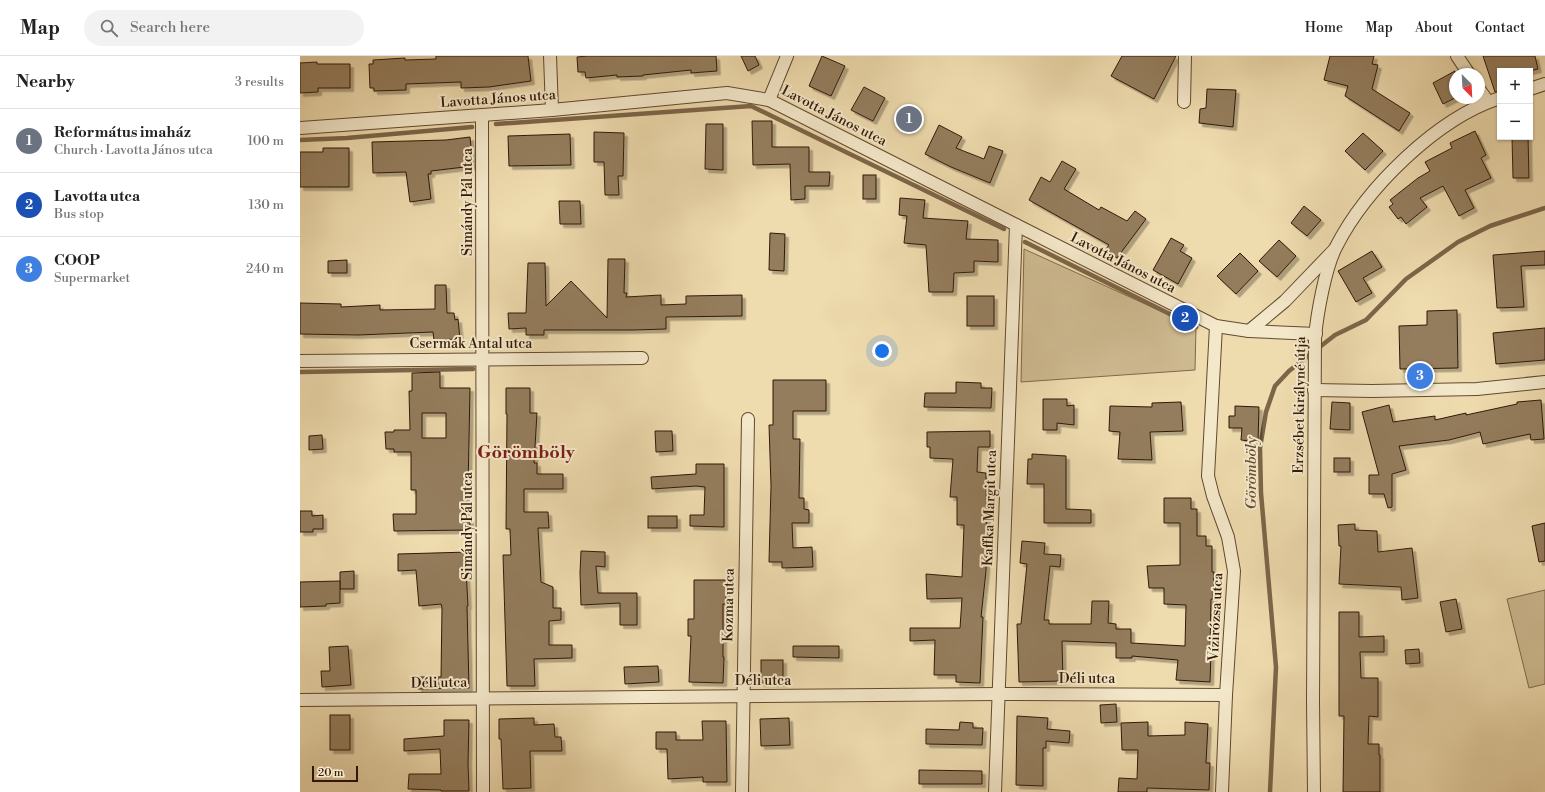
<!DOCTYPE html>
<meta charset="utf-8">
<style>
body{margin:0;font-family:"Libre Bodoni",serif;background:#f2f2f2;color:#222}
.controls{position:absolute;right:12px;top:12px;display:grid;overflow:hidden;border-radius:0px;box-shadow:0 1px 3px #0004}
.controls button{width:36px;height:36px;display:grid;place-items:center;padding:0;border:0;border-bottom:1px solid #e0e0e0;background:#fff;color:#222;font:20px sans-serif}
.compass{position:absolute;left:1149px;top:12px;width:36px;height:36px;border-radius:50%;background:#fff;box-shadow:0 1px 3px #0004;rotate:156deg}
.scale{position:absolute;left:12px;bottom:10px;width:46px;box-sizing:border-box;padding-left:4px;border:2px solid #321805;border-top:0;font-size:11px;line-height:14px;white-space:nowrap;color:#321805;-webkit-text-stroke:3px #f4e8ca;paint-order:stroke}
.you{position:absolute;left:582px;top:295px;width:14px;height:14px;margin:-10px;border:3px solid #fff;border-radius:50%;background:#1a73e8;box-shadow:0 0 0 6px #1a73e833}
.badge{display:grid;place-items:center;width:26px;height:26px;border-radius:50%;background:#8f2418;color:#fff;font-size:13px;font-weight:700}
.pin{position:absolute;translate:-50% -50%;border:2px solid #fff;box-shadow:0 1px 4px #0006}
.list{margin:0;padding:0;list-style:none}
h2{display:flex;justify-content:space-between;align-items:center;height:52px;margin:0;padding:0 16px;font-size:17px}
h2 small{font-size:13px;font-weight:400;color:#767676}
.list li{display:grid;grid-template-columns:26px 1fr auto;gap:12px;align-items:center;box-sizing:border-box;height:64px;padding:0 16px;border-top:1px solid #e0e0e0}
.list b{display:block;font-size:15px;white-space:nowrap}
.list p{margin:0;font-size:13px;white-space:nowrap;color:#767676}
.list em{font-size:13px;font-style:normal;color:#767676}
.icon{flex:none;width:22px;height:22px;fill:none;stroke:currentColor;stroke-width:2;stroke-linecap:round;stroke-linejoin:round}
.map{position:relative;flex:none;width:1245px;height:736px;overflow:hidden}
header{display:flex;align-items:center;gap:24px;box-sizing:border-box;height:56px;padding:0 20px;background:#fff;border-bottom:1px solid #e0e0e0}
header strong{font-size:19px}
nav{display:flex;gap:22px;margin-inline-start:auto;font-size:14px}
.search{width:280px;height:36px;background:#f2f2f2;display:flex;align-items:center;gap:10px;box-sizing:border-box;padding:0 14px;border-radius:22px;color:#767676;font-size:15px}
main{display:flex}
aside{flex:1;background:#fff}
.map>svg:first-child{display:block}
</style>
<header>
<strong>Map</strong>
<div class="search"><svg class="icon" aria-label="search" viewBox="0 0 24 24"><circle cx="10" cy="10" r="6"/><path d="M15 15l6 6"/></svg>Search here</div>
<nav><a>Home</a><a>Map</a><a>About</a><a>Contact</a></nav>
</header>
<main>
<aside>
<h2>Nearby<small>3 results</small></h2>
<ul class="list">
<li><span class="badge" style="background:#6b7280">1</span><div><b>Református imaház</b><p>Church · Lavotta János utca</p></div><em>100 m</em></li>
<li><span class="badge" style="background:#1a4fb4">2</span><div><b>Lavotta utca</b><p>Bus stop</p></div><em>130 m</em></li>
<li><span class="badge" style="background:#3f7fe0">3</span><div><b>COOP</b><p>Supermarket</p></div><em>240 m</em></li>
</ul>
</aside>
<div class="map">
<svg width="1245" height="736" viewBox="0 0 1245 736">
<defs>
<filter id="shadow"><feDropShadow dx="3.5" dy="3.5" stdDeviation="0" flood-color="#0004"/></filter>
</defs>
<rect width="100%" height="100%" fill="#eedbae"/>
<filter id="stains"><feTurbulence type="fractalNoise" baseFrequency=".005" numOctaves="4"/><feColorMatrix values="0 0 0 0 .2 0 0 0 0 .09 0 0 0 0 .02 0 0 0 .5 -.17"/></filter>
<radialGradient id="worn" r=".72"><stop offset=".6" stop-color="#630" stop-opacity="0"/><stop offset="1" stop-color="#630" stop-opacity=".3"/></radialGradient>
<g fill="#ceba91" stroke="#80694b">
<path d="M724,193l172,78 -1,43 -174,12z"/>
<path d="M1245,534v94l-16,4 -22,-89z"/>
</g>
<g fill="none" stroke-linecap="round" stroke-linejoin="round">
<g stroke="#7c6548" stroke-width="4.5">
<path d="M196,68l255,-18 253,123"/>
<path d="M0,84l47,-2 125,-11"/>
<path d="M725,186l171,85"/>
<path d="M0,316l173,-3"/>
<path d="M970,736l6,-125 -15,-174 -1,-45 6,-36 9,-26 14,-15 46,-36 31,-15 40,-41 52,-37 32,-16 55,-18"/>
</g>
</g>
<g fill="#947d5d" stroke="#321805" fill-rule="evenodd" filter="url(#shadow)">
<path d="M136,0h92l3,25 -42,6 -28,1v-6l-55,2v6l-32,1v-3h-4l-1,-24h4v-4l32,-2v2l31,-1z"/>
<path d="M288,0h128l1,15 -26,2v-3l-48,5v1l-26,1v-2l-31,3 -1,-6h-7l-1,-15z"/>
<path d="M441,0h14l4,9 -11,6z"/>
<path d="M522,0l23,10 -14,30 -22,-10z"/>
<path d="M822,0h54l-22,43 -43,-23z"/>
<path d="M1030,0h44l-2,8 6,1 -6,24 38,24 -11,18 -54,-35 3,-10 -24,-6z"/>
<path d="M1183,0h52l3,13 -8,2h-30v20l-5,1z"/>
<path d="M17,6v2h33v24h-32v4l-18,1v-30z"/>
<path d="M1155,15v27l-12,6 -10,-21z"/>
<path d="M564,31l21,11 -12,23 -22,-11z"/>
<path d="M907,33l29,1 -3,37 -34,-4 1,-14 6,-1z"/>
<path d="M452,65h20v26h37v25h21l-1,14h-24v13l-14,1 -1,-36 -37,1z"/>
<path d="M406,68h17v46l-18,-1z"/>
<path d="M639,69l23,12 -6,11 28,11 5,-13 14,5 -13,32 -39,-16 -26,-13z"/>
<path d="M1175,75l11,24 -5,3 10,20 -26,12 9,18 -15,8 -16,-30 -23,12 7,9 -21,17 -5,-7 -3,2 -9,-12 4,-3 -3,-4 28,-22 12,-7 -5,-9 27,-14 -2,-5z"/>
<path d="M294,76l30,1 -1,43h-5l1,19h-14l-1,-33h-10z"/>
<path d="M1063,77l20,18 -18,19 -20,-19z"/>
<path d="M270,78l1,31 -62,1 -1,-30z"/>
<path d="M170,81l3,29 -42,5v3h-3l3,25 -21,3 -4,-30 -33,1 -1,-31 74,-2z"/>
<path d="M1212,81h16l1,41h-16z"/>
<path d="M23,92h26v39h-49v-35h23z"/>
<path d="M762,105l14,8 -12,20 35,21 2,-3 26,14 8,-10 11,8 -29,39 -11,-9 3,-4 -80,-45 12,-23 9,5z"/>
<rect x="563" y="119" width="13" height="24"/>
<path d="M600,142l25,2 -2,18 45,3 -2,18 32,1v22l-24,-1v11l-20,1 -1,19h-24l-3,-47 -22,-2 3,-27 -8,-1z"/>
<path d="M259,145h21l1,23h-21z"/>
<path d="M1004,150l17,14 -14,16 -16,-13z"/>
<path d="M470,177l15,1 -1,37 -15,-1z"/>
<path d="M871,182l13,7 -4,6 12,7 -14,26 -25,-14z"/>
<path d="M979,184l17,16 -19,21 -18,-16z"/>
<path d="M1072,195l10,16 -19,11 9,15 -16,9 -18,-31z"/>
<path d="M1245,195v14l-24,1 3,41 -27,1 -4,-53z"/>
<path d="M940,197l18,18 -22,23 -19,-18z"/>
<path d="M308,203h17l-1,34h3l-1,4 35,-2v10l25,-1v-8l56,-1v21l-76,1v12l-32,1h-90v5h-18v-7l-17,1 -1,-16h18l2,-50h17l1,43 25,-25 36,37z"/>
<path d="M47,204v13h-19v-12z"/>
<path d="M135,229h11l1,28h7l1,7 3,-1 2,20 -26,1 -1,-8 -75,3 -58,-1v-31l41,1v3l39,-2v5l55,-1z"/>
<rect x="667" y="240" width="27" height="30"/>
<path d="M1157,254l1,58 -58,1 -1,-43 28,-1v-14z"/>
<path d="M1245,272v32l-49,4 -3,-31z"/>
<path d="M140,316v16h30l-2,102h-2v28h4v12l-76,1 -1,-17h23v-24h-5v-38h-17v-3h-8l-1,-17h9v-2h16l-1,-39h3v-18zM122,357h24v25h-24z"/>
<path d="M473,324h53v31h-33v28h7l-1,59h5v11l5,1v13h-17l1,25 19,-1 1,20 -31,1v-6h-13l2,-76 -2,-61h4z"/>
<path d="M656,326l25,1v5h11l-1,20 -67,-1 1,-14h31z"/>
<path d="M206,332h24v25h7l-3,50h3v11h26v15h-39v23h24l1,16h-11l3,54 12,5v21h8v12l-12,1v24h23v13l-38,1 1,27h-28l-4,-131h8l-1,-26h-4l1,-115h-1z"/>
<path d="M743,343h24v7l7,-1v20l-17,-2v7h-14z"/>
<path d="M1241,344l3,39 -13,1 -1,-6 -47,10 -3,-12 -31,8 -50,6 7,24 -14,4v33l-4,1 -4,-14h-15v-19h10l-17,-63 27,-7 4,17 42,-6v4l31,-7v2l51,-11v-2z"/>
<path d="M881,346l2,29 -33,1 2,28 -34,-1 2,-27 -11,-1 1,-25 42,1v-4z"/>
<path d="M1032,346l18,1v27l-20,-1z"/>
<path d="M935,350l24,1 -1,35 -17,-2 1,-12h-13v-12h6z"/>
<path d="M355,375h17l1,20 -17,1z"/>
<path d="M690,375v16h-12l-1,25 9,1 1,71 -1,27 -5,46h2l-3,66 -24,-1v-7h-22l1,-35 -25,1v-13h50l2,-30 -35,1 -1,-25 36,3 2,-52h-7v-28h-7l3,-38 -23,-1v-11h-3v-15z"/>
<path d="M22,379l1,14 -14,1v-14z"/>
<path d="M732,398l34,2v53l25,1v13h-47v-39h-17l1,-25h4z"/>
<rect x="1034" y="402" width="16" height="14"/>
<path d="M396,408h28v63l-34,-1v-11h14l1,-28 -9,-1 -44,3 -1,-12 45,-3z"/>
<path d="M864,442h27v11h6v27h9v10h6v26h2l-1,27h-2l-1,54h1l-1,29 -34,-2 2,-20 -46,-4v2h-16v-15l-54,-2 1,40 -44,1 -2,-58h4l6,-60 -7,-1 2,-22 23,2 -1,11 17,1 -1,12 -10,-1 -6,54h5v4h42l1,-23h17l-1,22 8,1v5h15v14l54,3 1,-41 -22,-1v-16h-15l-2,-22 33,-1v-42h-16z"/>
<path d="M0,455h12v5l11,-1v14h-10v3h-13z"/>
<rect x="348" y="460" width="29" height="12"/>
<path d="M1245,467v38l-6,1 -7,-36z"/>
<path d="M1055,468v6l22,1 1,21 34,-4 6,50 -16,2 -1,-13 -62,-3 2,-38h-2l-1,-21z"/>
<path d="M281,495l24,1v15l-9,-1 2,27h39v32h-17v-22l-39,2 -1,-32z"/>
<path d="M169,496v17h-3l2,37h-1l2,82 -51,1v-12h23l1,-69 -1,-4 -22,2 -3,-36 -18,1v-17z"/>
<path d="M54,515v18h-14v-17z"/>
<path d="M394,524h32v24h-3v53h1l-1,26 -34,-1 2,-46h-3v-17h6z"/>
<path d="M40,525v22l-14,1v2l-26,1v-25z"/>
<path d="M1156,543l6,30 -16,3 -6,-30z"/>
<path d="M1039,556h20v25l25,-1v16h-24l1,26h17v39l-9,-1 -1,28h11v11h1v37h-37l1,-76h-5z"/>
<path d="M48,590l3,39 -29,2 -1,-16h9l-1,-24z"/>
<path d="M493,590h46v12l-46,-1z"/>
<path d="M1119,593l1,14 -14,1 -1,-14z"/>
<rect x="461" y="604" width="22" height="23"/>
<path d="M358,610l1,16 -34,2 -1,-17z"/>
<path d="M816,648l1,18 -16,1 -1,-18z"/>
<rect x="30" y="659" width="20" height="35"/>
<path d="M717,660l31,2 -1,11 23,2 -1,12 -23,-2v7h-3v38l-27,-1z"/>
<path d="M234,662v7l20,-1 1,13h6l1,14h-32l1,37 -28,1 -2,-50h-2v-20z"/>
<path d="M489,662l1,27 -29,1 -1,-27z"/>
<path d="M144,664h25l-1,44 1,27h-28v-1l-33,-1 1,-15h32l-1,-25 -36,2v-12l40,-3z"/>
<path d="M402,665h24l1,61h-24v-5l-35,2 -1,-30h-11v-17h20v8h27z"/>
<path d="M660,666l13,1v5h10l-1,17 -56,-1v-15l33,1z"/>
<path d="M848,666v14l37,-1v-13l23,2 -2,39h4l-1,27 -62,-2v4h-29l1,-14 18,1 1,-29h-16l-1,-27z"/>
<path d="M619,714l63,1v13h-63z"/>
</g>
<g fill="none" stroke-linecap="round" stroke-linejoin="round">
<defs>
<g id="street">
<path d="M250,0l2,54"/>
<path d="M1157,0l12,18"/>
<path d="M1179,33l9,13"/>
<path d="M1230,33l15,-5"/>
<path d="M469,44l18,-44"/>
<path d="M884,46l1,-46"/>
<path d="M182,59l1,677"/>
<path d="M0,72l252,-18 175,-17 42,7 447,226 33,5 67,3"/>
<path d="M916,270l-8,150 5,20 15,41 6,34 -8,124 -4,97"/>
<path d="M949,275l36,-30 49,-51"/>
<path d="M0,305l342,-3"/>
<path d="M1014,334l58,1 105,-2 68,-7"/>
<path d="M0,644l698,-6 228,1"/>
<path d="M442,736l6,-373"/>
<path d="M695,736l21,-567"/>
<path d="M1014,736l-1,-90 2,-364c2,-24 10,-69 21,-91 30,-59 101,-129 164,-149"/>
</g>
</defs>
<use href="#street" stroke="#61492f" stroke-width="14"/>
<use href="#street" stroke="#f4e8ca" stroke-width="12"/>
</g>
<g text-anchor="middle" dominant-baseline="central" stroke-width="4" stroke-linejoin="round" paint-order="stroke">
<g font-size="14" fill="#321805" stroke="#f4e8ca">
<text transform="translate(198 43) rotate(-4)">Lavotta János utca</text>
<text transform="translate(534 60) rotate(27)">Lavotta János utca</text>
<text transform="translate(168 146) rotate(-90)">Simándy Pál utca</text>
<text transform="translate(823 207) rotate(27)">Lavotta János utca</text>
<text x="171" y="288">Csermák Antal utca</text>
<text transform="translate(1000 349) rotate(-89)">Erzsébet királyné útja</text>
<text transform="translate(690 452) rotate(-88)">Kaffka Margit utca</text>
<text transform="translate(168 470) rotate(-90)">Simándy Pál utca</text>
<text transform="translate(429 549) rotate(-89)">Kozma utca</text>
<text transform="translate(916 561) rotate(-87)">Vízirózsa utca</text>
<text x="787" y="623">Déli utca</text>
<text x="463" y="625">Déli utca</text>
<text transform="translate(139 627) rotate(-1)">Déli utca</text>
</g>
<g font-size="15" font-style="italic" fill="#644c32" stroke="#f4e8ca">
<text transform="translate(951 417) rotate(-90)">Görömböly</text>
</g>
<g font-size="18" font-weight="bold" fill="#7a1f14" stroke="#f4e8ca">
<text x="226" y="396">Görömböly</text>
</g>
</g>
<rect width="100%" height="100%" filter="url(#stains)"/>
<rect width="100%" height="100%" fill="url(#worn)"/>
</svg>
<div class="controls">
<button>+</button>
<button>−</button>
</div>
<svg class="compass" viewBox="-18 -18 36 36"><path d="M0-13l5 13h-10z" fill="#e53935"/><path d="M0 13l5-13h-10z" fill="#767676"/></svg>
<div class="scale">20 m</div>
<div class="you"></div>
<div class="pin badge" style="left:609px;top:63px;background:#6b7280">1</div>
<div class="pin badge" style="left:885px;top:262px;background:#1a4fb4">2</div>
<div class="pin badge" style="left:1120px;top:320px;background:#3f7fe0">3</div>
</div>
</main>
